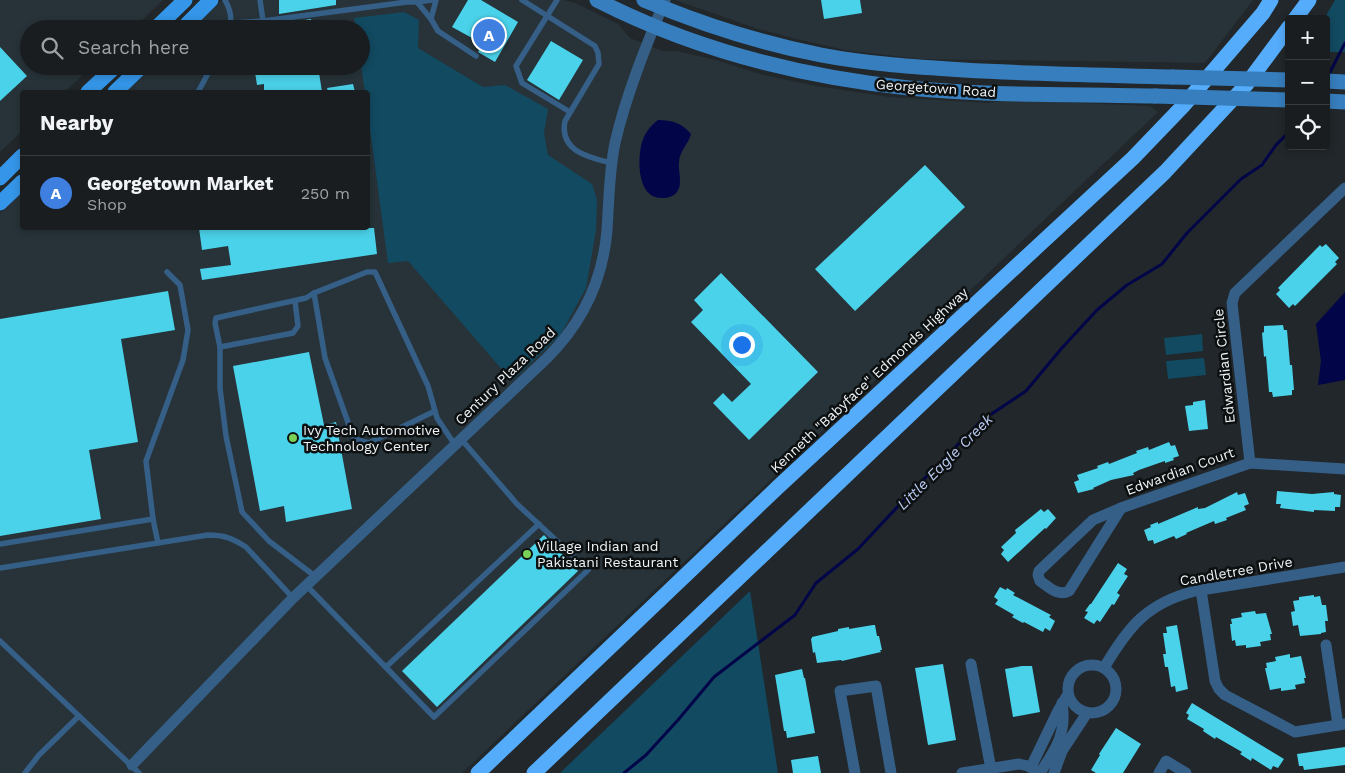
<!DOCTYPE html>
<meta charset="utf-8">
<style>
body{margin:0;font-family:"Work Sans",sans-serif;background:#262a2d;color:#f1f3f6}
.controls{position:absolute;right:15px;top:15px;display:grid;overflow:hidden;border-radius:5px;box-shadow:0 2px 8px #0003}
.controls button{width:45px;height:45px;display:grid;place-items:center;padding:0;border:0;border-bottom:1px solid #373b3e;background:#191d20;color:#f1f3f6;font:25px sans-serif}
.you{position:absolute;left:741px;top:344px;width:18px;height:18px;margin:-12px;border:4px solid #fff;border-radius:50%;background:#1a73e8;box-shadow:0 0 0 8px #1a73e833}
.badge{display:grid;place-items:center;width:32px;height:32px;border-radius:50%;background:#79d158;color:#fff;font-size:16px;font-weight:700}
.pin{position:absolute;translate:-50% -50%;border:2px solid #fff;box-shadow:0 1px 5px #0006}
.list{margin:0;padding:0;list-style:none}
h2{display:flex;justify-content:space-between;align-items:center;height:65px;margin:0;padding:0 20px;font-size:21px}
h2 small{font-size:16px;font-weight:400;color:#9fa2a5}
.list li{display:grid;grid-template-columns:32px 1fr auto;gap:15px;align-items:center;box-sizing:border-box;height:75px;padding:0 20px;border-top:1px solid #373b3e}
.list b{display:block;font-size:19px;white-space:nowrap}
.list p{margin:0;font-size:16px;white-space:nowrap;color:#9fa2a5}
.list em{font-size:16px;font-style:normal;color:#9fa2a5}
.icon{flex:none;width:28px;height:28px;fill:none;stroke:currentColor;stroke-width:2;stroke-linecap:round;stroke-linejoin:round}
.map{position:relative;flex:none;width:1345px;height:773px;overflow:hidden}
.search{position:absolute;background:#191d20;box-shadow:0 2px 8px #0003;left:20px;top:20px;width:350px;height:55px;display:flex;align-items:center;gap:12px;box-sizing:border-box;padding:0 18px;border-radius:28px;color:#9fa2a5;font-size:19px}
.panel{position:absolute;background:#191d20;box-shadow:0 2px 8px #0003;left:20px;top:90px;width:350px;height:140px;border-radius:5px}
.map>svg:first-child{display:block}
</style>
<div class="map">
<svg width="1345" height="773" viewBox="0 0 1345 773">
<rect width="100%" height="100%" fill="#21272a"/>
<g fill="#273339">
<path d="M0,0h163l-30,29h-104v37h64l-29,26h-42v39l-22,21z"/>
<path d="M222,0h342l11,3 43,21 12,14 33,13h14l39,9 44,14 56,12 74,11 98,6 21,-3 141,6 8,6 -696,661h-462v-559l22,-22v36h346v-136h-242l27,-26h208v-37h-169z"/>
<path d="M675,0h578l-48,63 -285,-4 -75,-9 -44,-10 -43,-11z"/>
</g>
<g fill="#124a61">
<path d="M1335,0h10v52h-19v-33h-2z"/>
<path d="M404,12l15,8 -1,28 65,39 22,-2 43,24 -4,24 4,22 44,29 5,16 -1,30 -10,58 -25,46 -49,47 -104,-120 -20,2 -20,-149v-22h-3l-4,-26v-37h-5l-2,-11z"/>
<path d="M1202,334l1,17 -37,4 -2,-17z"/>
<path d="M1204,358l2,17 -38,4 -2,-18z"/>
<path d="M750,591l28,182h-218z"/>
</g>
<g fill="#030549">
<path d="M658,120c14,0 24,3 33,14 -3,11 -11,16 -12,28 -1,9 4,23 -2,30 -3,4 -9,6 -14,6 -26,2 -26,-39 -21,-56 3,-9 8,-16 16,-22z"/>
<path d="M1345,292v88l-27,5 3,-24 -5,-37z"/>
</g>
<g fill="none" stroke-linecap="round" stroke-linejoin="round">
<g stroke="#030549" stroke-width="3">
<path d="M1328,76l17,-33"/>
<path d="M624,773l22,-18 32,-35 36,-43 81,-62 21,-32 42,-34 59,-63 64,-65 45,-30 35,-42 36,-39 30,-25 35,-21 25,-31 54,-54 21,-14 14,-20 13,-13"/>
</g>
</g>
<g fill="#4ad2ea">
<path d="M279,0h57v5l-57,9z"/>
<path d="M468,0h13l37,22 -23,40 -17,-10 5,-8 -31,-17z"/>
<path d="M821,0h39l2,13 -38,6z"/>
<path d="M311,19l2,10h-33v-5z"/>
<path d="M551,41l32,19 -24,40 -32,-20z"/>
<path d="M0,47l27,29 -27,25z"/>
<path d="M254,66h64l4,26h-58v-8l-7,1z"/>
<path d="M353,84l2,8h-27l-1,-4z"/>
<path d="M925,165l40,42 -110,104 -40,-42z"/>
<path d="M199,228h175l3,26 -175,26 -2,-11 31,-4 -3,-19 -26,4z"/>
<path d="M1326,244l13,14 -4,4 2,2 -42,42 -2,-2 -4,4 -13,-14 4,-4 -2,-2 42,-43 2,2z"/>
<path d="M721,273l97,99 -69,68 -36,-37 10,-10 9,9 19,-18 -60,-62 12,-12 -9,-10z"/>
<path d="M168,291l7,39 -54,9 17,103 -49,8 12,69 -101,17v-217z"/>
<path d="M1283,325l1,5h3l3,35h2l2,25h-2v5l-19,2 -1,-5h-3l-3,-36 -2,1 -2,-24 2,-1v-6z"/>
<path d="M309,352l15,73 12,-3 16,87 -66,13 -2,-16 -24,5 -27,-145z"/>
<path d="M1205,400l3,29 -19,2 -4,-25 8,-1v-3z"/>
<path d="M1169,442l2,4 4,-1 4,11 -6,2 1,2 -9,3v-2l-6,2 -20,7 -6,3 1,2 -23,5 -18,8 1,1 -16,4 -4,-11 5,-2 -2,-5 21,-7 -1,-2 11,-4 1,2 28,-11 -1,-2 12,-4 1,3z"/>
<path d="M1277,491l35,3 22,-2v2l7,1 -1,12h-5v4l-21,-1v2l-34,-4 1,-4h-5z"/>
<path d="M1237,492l1,3 7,-2 4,11 -5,2 2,4 -20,8 1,2 -12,4 -1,-3 -28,12 1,1 -11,5 -2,-3 -20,8 -1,-4 -5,1 -4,-11 7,-3 -1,-2 8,-3v2l40,-17v2l7,-1z"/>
<path d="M1041,509l3,3 4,-3 8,9 -10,11 -1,-1 -37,34 -7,-8 3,-4 -3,-3 15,-14 -1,-3z"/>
<path d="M544,535l34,36 -141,136 -35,-36z"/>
<path d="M1118,563l9,6 -3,5 4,2 -11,17 3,2 -6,10 -2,-1 -12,18 -3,-2 -3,4 -10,-6 4,-6 -3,-1 5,-7h1z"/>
<path d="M1000,587l6,3 1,-2 8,5 -2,2 38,20 -2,2 6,4 -5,10 -5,-3 -2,4 -19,-10 -1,1 -11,-6 2,-2 -19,-11 3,-4 -4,-3z"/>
<path d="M1314,595v2l6,-1 2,9h4l2,16h-3l1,11 -5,1v1l-21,2 -2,-11 -5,1 -2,-14 4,-1 -2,-10 6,-1v-3z"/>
<path d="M1255,611l1,3 10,-1 6,21h-2l1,6 -11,2 1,4 -15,2v-3l-10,1 -1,-6 -3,1 -2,-17h2l-1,-5 11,-2 -1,-4z"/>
<path d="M873,625h2l2,11h2l3,14h-2l1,2 -39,9 -1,-1 -24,3 -2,-11 -2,1 -2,-14 1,-1v-1l26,-6v-2l11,-2v2z"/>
<path d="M1177,625l11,64 -12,3 -1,-6 -4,1 -3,-20h-3l-2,-13h3l-3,-21h4l-1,-6z"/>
<path d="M1290,654v4l11,-2 5,22h-2l1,5 -10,2 1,4 -15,2v-3l-11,2 -5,-22h2l-1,-5 10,-2 -1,-4z"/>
<path d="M943,664l13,76 -28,5 -13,-77z"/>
<path d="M1022,666h10l8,46 -27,5 -8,-48z"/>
<path d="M802,669l2,9h1l10,55 -28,5 -1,-7h-2l-9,-56z"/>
<path d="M1192,703l92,56 -6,9 -5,-2 -2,4 -19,-12 -1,3 -11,-7 2,-2 -26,-15 -1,2 -12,-8 1,-2 -17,-10 2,-4 -3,-2z"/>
<path d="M1116,728l25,16 -18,29h-27l-5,-3 9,-15 -1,-1z"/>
<path d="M1345,747v18l-41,5 -1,-4h-4l-2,-12z"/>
<path d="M818,756l3,17h-28l-2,-13z"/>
</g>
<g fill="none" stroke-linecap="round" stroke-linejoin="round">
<g stroke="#355f87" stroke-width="5.5">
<path d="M225,0c5,9 8,19 4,29"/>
<path d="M522,0l73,46 3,7 1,11 -34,57c-6,30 23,36 46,42"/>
<path d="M557,0l-41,66 6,17 48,29"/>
<path d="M417,2l15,-2"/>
<path d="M431,19l5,-19"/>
<path d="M263,21l144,-19h10l14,17 7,12 38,25"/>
<path d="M232,23l31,-2 -3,-21"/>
<path d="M198,92l14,-26"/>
<path d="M314,293l11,65 29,81 15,4 66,-32"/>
<path d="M220,347l73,-14 5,-7 -3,-25"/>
<path d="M153,519l-7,-58 37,-101 5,-30 -8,-45 -13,-13"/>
<path d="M0,544l153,-25 5,24"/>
<path d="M0,568l208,-33c16,0 24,3 38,12l47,51"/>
<path d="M316,577l-47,-36 -27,-29 -16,-76 -6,-48v-41l-5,-24 1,-5 90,-20 8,-5 53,-21h8l53,114 9,32 18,27"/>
<path d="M306,585l128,132 154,-147 -71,-66 -56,-65"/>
<path d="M0,641l139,132"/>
<path d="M386,667l153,-143"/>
<path d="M25,773l14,-18 40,-39"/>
</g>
<g stroke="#355f87" stroke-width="11">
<path d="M1250,463l-18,-160 3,-10 110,-105"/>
<path d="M1121,508l-52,83c-11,6 -20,-4 -29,-10l-2,-6 1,-4 54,-51z"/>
<path d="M1121,508l129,-45 95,6"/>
<path d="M1201,590l14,91 4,8 6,6 70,37 50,-8"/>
<path d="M1326,645l12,80"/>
<path d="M971,664l20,105"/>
<circle cx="1092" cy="689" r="24"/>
<path d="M1104,668c24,-41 43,-65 91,-77l150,-24"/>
<path d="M132,765l161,-167 254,-240c35,-35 56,-78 60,-128 2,-29 2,-58 8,-87 11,-48 31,-97 50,-143"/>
<path d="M1031,767l27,-56 10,-17"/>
<path d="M855,773l-15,-82 36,-5 15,87"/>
<path d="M962,773l57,-9 9,2 12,7"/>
<path d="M1040,773c16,-24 27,-40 22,-70"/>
<path d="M1054,773l8,-22 25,-38"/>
<path d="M1159,773l7,-12 20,12"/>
</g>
<g stroke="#377ebe" stroke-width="15">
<path d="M597,0c96,49 205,77 312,88 82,8 165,6 246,8"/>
<path d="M644,0c57,24 116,43 177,55 47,9 95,12 143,15 70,4 139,5 209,7"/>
<path d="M1326,81l19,1"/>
<path d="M1326,101l19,1"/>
</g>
<g stroke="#3596e9" stroke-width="15">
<path d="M155,29l30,-29"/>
<path d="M182,29l29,-29"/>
<path d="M88,92l28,-26"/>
<path d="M115,92l27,-26"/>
<path d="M0,178l22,-22"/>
<path d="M0,203l22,-21"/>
</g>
<g stroke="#55acfb" stroke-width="15">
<path d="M1295,19l14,-19"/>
<path d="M478,773l300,-286 355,-329 50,-52 80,-93 8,-13"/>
<path d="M534,773l631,-601 81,-87 43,-58"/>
</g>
<g stroke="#377ebe" stroke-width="15">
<path d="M1173,77l116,3"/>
<path d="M1155,96l134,4"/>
</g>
</g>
<g fill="#79d158" stroke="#0d1011" stroke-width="2">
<circle cx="293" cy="438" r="5"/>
<circle cx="527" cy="554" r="5"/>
</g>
<g text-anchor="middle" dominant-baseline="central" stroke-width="5" stroke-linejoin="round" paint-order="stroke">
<g font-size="14" fill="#eff3f5" stroke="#0d1011">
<text transform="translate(936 88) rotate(4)">Georgetown Road</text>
<text transform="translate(1224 366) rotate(-96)">Edwardian Circle</text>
<text transform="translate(505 376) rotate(-44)">Century Plaza Road</text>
<text transform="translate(869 380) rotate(-43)">Kenneth "Babyface" Edmonds Highway</text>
<text transform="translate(1180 471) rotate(-20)">Edwardian Court</text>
<text transform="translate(1236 571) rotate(-10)">Candletree Drive</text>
</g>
<g font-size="14" fill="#eff3f5" stroke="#0d1011" text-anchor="start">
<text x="303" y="430">Ivy Tech Automotive<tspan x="303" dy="16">Technology Center</tspan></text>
<text x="537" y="546">Village Indian and<tspan x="537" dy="16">Pakistani Restaurant</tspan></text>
</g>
<g font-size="15" font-style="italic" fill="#b9caf2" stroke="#0d1011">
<text transform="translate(945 462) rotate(-45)">Little Eagle Creek</text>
</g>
</g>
</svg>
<div class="controls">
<button>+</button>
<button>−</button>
<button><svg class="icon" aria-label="locate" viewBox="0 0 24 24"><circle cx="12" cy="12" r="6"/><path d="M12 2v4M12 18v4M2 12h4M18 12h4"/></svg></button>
</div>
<div class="you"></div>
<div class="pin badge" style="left:489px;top:35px;background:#3f7fe0">A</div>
<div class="search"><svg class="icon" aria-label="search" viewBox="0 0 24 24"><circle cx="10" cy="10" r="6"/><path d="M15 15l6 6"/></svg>Search here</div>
<section class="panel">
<h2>Nearby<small></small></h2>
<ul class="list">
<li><span class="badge" style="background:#3f7fe0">A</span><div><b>Georgetown Market</b><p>Shop</p></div><em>250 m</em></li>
</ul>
</section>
</div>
